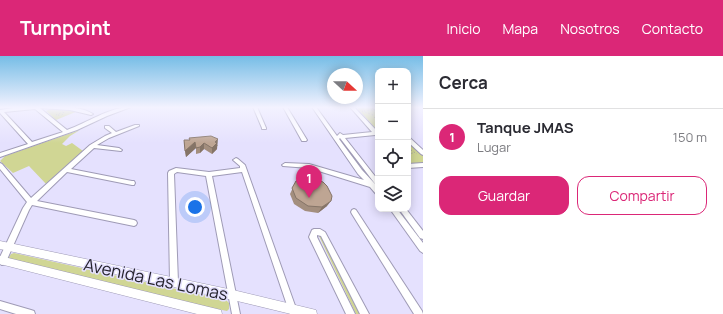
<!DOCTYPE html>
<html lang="es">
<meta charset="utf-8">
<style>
body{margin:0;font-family:Manrope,sans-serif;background:#f2f2f3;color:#2b2b33}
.controls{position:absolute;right:12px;top:12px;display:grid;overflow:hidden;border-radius:8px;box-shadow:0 2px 10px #0003}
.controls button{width:36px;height:36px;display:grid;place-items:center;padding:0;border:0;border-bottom:1px solid #e1e1e2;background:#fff;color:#2b2b33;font:20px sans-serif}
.compass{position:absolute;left:327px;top:12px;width:36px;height:36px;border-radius:50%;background:#fff;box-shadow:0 2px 10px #0003;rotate:111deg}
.you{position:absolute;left:195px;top:151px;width:14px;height:14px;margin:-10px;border:3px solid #fff;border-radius:50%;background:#1a73e8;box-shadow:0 0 0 6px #1a73e833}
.badge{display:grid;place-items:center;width:26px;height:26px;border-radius:50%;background:#db2777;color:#fff;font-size:13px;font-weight:700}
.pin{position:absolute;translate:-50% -33px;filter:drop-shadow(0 1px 2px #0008)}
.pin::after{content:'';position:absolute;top:21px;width:14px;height:12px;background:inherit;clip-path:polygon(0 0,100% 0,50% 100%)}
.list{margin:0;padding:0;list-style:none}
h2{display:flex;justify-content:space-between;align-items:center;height:52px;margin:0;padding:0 16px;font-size:17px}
h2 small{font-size:13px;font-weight:400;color:#7c7c81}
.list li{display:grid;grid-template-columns:26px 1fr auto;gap:12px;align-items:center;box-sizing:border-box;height:56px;padding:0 16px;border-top:1px solid #e1e1e2}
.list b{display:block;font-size:15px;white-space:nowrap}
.list p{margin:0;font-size:13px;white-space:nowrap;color:#7c7c81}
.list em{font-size:13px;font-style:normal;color:#7c7c81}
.actions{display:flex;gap:8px;padding:12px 16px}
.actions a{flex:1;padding:9px 0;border:1px solid #db2777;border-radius:12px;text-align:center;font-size:14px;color:#db2777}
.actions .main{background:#db2777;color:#fff}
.icon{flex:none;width:22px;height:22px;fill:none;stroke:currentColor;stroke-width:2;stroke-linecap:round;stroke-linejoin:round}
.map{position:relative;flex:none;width:423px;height:258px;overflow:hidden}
header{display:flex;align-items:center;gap:24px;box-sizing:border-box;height:56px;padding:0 20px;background:#db2777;color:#fff}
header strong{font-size:19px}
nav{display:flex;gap:22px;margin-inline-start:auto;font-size:14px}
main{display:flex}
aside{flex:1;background:#fff}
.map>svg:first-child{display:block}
</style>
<header>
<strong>Turnpoint</strong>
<nav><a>Inicio</a><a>Mapa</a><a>Nosotros</a><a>Contacto</a></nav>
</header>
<main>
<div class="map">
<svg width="423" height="258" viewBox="0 0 423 258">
<rect width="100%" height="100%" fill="#e5e1fe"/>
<g fill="#d0d694">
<path d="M356,51h17l5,5v19z"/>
<path d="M50,53l28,2 -22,9 -10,-9z"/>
<path d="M80,74l-10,6 -8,8 4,2 6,-3 11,8 -36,34 -18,-19 -16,7 -13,-12 5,-5z"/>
<path d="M408,85l15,14v8l-13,1 -2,-2z"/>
<path d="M319,180h2l40,78h-5z"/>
<path d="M14,197l212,47 3,3v6l-2,2 -53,-11 -166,-41 3,-5z"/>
</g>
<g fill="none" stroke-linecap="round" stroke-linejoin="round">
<defs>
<g id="minor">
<path d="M20,51c21,0 56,-4 73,7l-2,1 -21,-5 -30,-2 27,22c20,-7 42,-23 64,-23l-24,9 -30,14 -77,27v-4l28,-9 -28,-31v-3zM35,53l28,23 -31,10 -28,-30z"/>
<path d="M253,51h4l9,21v1h-4v-1z"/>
<path d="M283,51h4l20,33 -1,1h-4z"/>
<path d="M312,51h4l21,29 3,-3 3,2 29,-3 -22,-25h4l24,25v3h-3l-30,3 33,42v6h-2l2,2v6h-2l-6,-7 -61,-19 -26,-2 -1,-1 3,-2 24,1 55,16 -6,-6zM340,82l36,47 -14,-15 -23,-31z"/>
<path d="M372,51h5l1,2v3z"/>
<path d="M135,69h4v1l-30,12 -12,7 22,3 3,2 -1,1 -27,-3 -23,21 61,12h2l1,2 -1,2h-2l-65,-13 -30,29 97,19 2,1 1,2 -1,2 -2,1 -102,-21 -3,5 -24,54 -3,1 -2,-1v-7l23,-49 4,-6 -27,-33v-6l2,1 29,34 59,-53 15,-9 7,-3 -7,-5v-2h4l7,6z"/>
<path d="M408,81l2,1 13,12v5l-2,-1 -13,-12z"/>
<path d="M236,102l2,1 7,6 53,149h-8l-48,-142 -30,4 28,138h-8l-26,-138 -29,-4 -3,2 4,108 -1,3 -3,1 -3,-1 -1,-3 -2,-109 1,-2 7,-3 33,4 31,-4v-2l-7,-6z"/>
<path d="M423,107v4l-15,1v-4z"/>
<path d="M354,153l2,1 66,101 1,3h-9l-62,-100 -1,-2 1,-2z"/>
<path d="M390,153h7l26,34v10l-3,-2z"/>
<path d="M399,153h7l17,22v8l-3,-1z"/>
<path d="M314,173h6l5,3 44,82h-9l-39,-78 -4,-1v2l38,77h-9l-37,-77 3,-7z"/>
<path d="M0,245l31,9 3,1 1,3h-19l-16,-5z"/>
</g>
<g id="major">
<path d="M0,185l233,49 79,19 4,1 1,4h-26l-58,-14 -233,-51z"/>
<path d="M0,200l217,53 4,1 1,4h-25l-197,-50z"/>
</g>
</defs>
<use href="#minor" stroke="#9f9bb6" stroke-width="2"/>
<use href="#major" stroke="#9f9bb6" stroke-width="1"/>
<g stroke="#9c99ae" stroke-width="1" stroke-dasharray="1 2.5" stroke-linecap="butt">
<path d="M362,55l11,4 3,5h-2l4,4"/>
<path d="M364,55l8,-1"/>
<path d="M63,56l1,1 -2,2h-6z"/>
<path d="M408,92l9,6"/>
<path d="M408,98l5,-1"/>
</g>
<use href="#minor" fill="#fff" fill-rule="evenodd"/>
<use href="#major" fill="#fff" fill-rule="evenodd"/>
</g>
<g fill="#a38e7e">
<path d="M184,84l34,5 -1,1v3l-5,5 -8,-5 -4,4 -4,1v-6l-10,9z"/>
<path d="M296,125l31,25 -9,7 -13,-2 -11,-7 -4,-10z"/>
</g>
<g fill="#857467">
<path d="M218,83l-1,10 -5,5v-6l3,-6z"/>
<path d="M195,86l1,6 -10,9 -1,-6z"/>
<path d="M204,87v6l-4,4v-6z"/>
<path d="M331,145l-4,5 -9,7 4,-6z"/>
</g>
<g fill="#bea593" stroke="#857467">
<path d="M211,80l7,3 -3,3 2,1 -5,5 -8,-5 -4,4 -4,1 -1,-6 -10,9 -1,-11h6l-1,-2z"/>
<path d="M306,121l5,1 12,4 4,4 5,10 -1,5 -9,6 -14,-1 -12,-8 -4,-10 4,-7z"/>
</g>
<linearGradient id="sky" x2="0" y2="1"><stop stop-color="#76bde6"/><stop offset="0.59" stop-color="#f3f2ff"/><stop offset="1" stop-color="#f3f2ff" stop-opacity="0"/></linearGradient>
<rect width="423" height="87" fill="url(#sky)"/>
<g text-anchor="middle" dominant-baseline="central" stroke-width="3" stroke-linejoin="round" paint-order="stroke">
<g font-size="17" fill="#26242e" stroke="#e5e1fe">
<text transform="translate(156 223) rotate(12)">Avenida Las Lomas</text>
</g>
</g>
</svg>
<div class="controls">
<button>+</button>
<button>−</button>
<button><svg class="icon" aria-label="locate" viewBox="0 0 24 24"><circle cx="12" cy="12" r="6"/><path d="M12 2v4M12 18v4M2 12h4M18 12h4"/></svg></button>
<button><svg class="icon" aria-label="layers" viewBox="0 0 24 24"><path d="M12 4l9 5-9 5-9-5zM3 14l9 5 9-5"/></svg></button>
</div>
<svg class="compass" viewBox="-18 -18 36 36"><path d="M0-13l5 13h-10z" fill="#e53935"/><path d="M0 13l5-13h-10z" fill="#7c7c81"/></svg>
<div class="you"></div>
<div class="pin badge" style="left:309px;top:142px">1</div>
</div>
<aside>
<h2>Cerca<small></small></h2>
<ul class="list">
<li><span class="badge">1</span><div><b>Tanque JMAS</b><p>Lugar</p></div><em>150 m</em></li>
</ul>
<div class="actions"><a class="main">Guardar</a><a>Compartir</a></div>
</aside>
</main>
